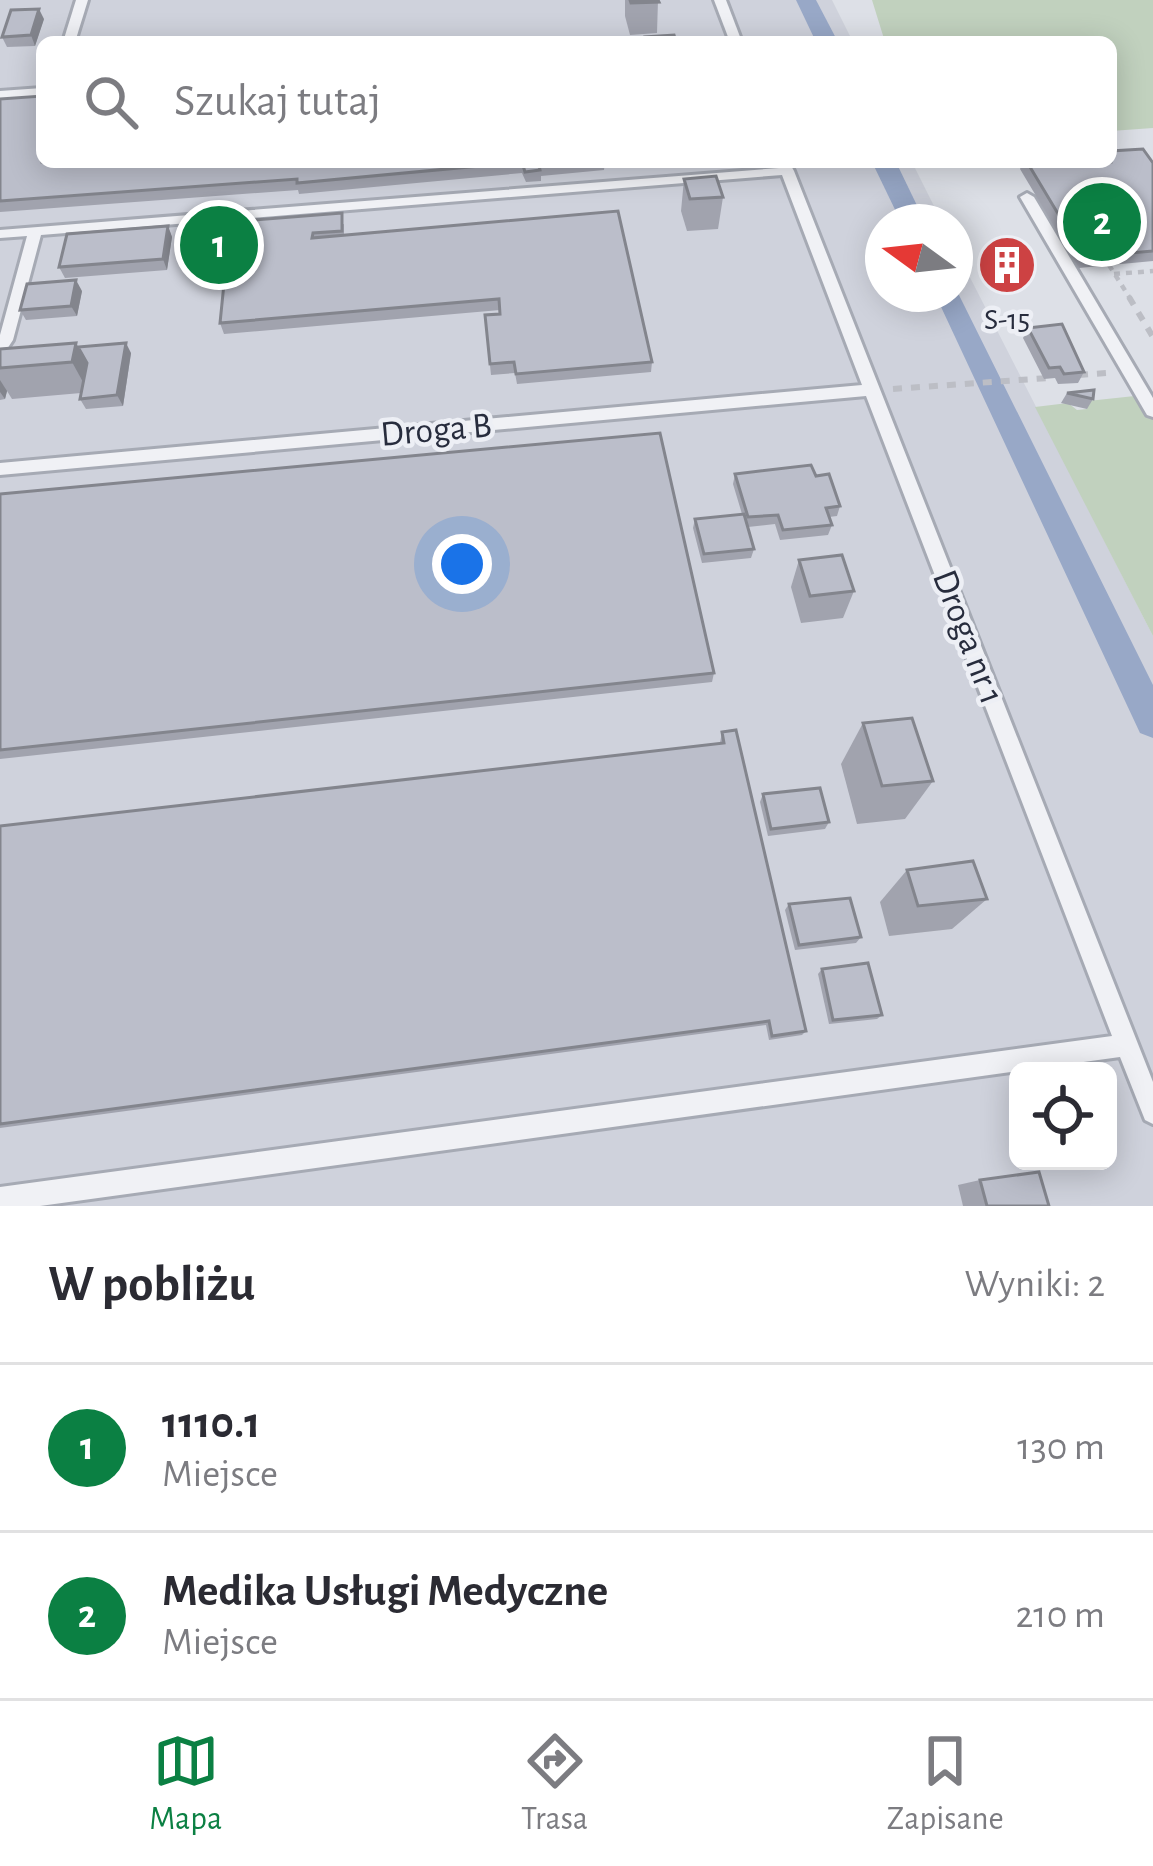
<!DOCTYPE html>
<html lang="pl">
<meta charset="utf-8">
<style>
body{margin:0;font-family:"Alegreya Sans",sans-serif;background:#f7f7f7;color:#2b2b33}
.controls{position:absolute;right:36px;bottom:36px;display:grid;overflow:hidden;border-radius:18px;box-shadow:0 6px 30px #0003}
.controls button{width:108px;height:108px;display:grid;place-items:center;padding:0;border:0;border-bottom:3px solid #e1e1e2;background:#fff;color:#2b2b33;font:60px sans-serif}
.compass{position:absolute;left:865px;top:204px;width:108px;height:108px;border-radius:50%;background:#fff;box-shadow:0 6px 30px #0003;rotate:285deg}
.you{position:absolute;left:462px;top:564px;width:42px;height:42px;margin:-30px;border:9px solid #fff;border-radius:50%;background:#1a73e8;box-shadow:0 0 0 18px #1a73e833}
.badge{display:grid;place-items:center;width:78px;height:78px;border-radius:50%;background:#0b8043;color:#fff;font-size:39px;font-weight:700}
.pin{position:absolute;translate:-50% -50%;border:6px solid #fff;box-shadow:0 3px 12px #0006}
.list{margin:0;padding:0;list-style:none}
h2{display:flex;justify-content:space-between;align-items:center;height:156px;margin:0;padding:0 48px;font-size:51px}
h2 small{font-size:39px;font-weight:400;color:#7c7c81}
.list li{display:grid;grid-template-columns:78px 1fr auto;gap:36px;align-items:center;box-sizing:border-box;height:168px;padding:0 48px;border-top:3px solid #e1e1e2}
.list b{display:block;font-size:45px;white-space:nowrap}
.list p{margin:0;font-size:39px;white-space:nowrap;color:#7c7c81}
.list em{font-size:39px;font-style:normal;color:#7c7c81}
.icon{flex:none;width:66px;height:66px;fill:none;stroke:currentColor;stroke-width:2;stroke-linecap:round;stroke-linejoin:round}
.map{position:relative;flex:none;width:1153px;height:1206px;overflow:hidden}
.search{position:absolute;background:#fff;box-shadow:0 6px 30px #0003;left:36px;right:36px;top:36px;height:132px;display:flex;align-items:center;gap:30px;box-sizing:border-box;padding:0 42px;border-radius:18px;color:#7c7c81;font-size:45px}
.sheet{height:492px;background:#fff}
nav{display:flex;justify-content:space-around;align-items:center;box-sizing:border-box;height:168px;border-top:3px solid #e1e1e2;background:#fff;font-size:33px;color:#7c7c81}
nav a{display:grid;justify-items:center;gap:6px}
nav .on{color:#0b8043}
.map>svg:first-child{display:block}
</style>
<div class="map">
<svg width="1153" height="1206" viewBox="0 0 1153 1206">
<rect width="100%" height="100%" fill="#dde0e7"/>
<path fill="#cfd2dc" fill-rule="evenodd" d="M0,0h832l21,42h-811v120h870l30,60h-59v72h72v-46l198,388v570h-1153zM1018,1071h90v90h-90z"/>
<g fill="#c1d1be">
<path d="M872,0h281v128l-42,3v-89h-226z"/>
<path d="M1144,395l9,16v225l-118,-229 33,-4 9,7 10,-1 1,-8z"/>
</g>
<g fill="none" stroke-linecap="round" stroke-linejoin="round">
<g fill="#98a8c7" fill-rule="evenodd">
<path d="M796,0h20l22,42h-22z"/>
<path d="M872,162h24l29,60h-24z"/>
<path d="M955,287l198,398v53l-13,-5 -205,-439h20z"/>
</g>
<defs>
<g id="lane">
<path d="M76,0h12l-13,42h-12z"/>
<path d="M714,0h12l16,42h-12z"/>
<path d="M42,88v8l-42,3v-8z"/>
<path d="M777,162h12l5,9 359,911v42l-8,-4 -25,-63 -1080,149h-40v-19l1112,-151 -246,-640 -866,79v-12l862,-78 -80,-210 -741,60 -28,105 -8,12 -5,1v-18l27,-99 -27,2v-8l779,-62z"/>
<path d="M1027,193l7,4 119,201v19l-6,-2 -127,-218z"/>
</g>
</defs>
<use href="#lane" stroke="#a6aab4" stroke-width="6"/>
<g stroke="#bcbec5" stroke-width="4.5" stroke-dasharray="6 6" stroke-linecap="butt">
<path d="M1109,265l22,35"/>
<path d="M1114,274l39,-3"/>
</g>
<g stroke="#bcbec5" stroke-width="6" stroke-dasharray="9 9" stroke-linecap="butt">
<path d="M1129,297l24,40"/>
<path d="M1079,375l28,-2"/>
<path d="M893,389l155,-11"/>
</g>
<use href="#lane" fill="#f0f1f5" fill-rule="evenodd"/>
</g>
<g fill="#a1a3ae">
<path d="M625,0h33l-1,33 -27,2 -5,-19z"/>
<path d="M44,19l-9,27 -28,1 -5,-10z"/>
<path d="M0,99l42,63h563l-1,8 -63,6v5l-15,1 -4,-9 -223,21 -1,-4 -298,22z"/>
<path d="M1023,162l130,1v98l-74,7 -59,-99z"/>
<path d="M684,179l39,18 -5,32 -31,2 -6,-20z"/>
<path d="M344,224v11l308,127 -1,10 -134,12 -2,-11 -24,2 -6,-60 15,-1v-4l-276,24 -4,-11 7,-68 -23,2 -4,-11z"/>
<path d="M168,226l4,11 -5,33 -102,8 -6,-11z"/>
<path d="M994,245l30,10 -4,11 -20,9 -11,-19z"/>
<path d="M82,291l-5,25 -51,4 -6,-10z"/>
<path d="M1028,328l56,44 -6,11 -20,1 -3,-6 -11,1 -21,-41z"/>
<path d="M78,347l53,6 -8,53 -37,3 -6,-10 1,-6 -69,6 -5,-8 -2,8 -5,1v-51z"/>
<path d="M1067,393l26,6 -6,10 -26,-6z"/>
<path d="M735,474l81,2 24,30 -3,10 -8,1 3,8 -4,10 -48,5 -5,-16 -27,3 6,22 -3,9 -49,5 -9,-35 2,-9 47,-5 -9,-30z"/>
<path d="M0,494l714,179 -2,9 -712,77z"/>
<path d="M799,560l55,31 -11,27 -42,5 -10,-36z"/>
<path d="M863,723l70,58 -28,38 -48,5 -16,-60z"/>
<path d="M722,732l84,299 -4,4 -33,5 -3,-15 -766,103v-302l720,-83z"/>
<path d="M763,794l66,28 -4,7 -57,7 -8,-34z"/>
<path d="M907,870l80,29 -35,30 -63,7 -9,-34z"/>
<path d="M789,904l72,33 -5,6 -61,7 -10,-40z"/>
<path d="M822,969l60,46 -5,4 -48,5 -11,-50z"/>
<path d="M980,1180l69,26h-86l-5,-21z"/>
</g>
<g fill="#83858d">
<path d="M39,9l5,10 -9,27 -4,-11z"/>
<path d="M168,226l4,11 -5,33 -4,-11z"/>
<path d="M1024,255l-4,11 -20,9 5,-11z"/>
<path d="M76,280l6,11 -5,25 -6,-10z"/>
<path d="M76,343l17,31 -4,19 -17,-31z"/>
<path d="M126,343l5,10 -8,53 -6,-11z"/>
<path d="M0,380l7,11 -2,8 -5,-7z"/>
</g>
<g fill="#bbbeca" stroke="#83858d" stroke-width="3">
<path d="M630,0h28l1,2 -28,1z"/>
<path d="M39,9l-8,26 -29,2 9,-27z"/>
<path d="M674,35l2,7h-30l-1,-5z"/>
<path d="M42,96v66h532l-35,3 1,5 -15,2 -3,-10 -225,21v-4l-297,22v-102z"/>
<path d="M1143,149l10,14v88l-69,6 -57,-95h84v-11z"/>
<path d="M716,176l7,21 -33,2 -6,-20z"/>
<path d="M618,211l34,151 -136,12 -2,-12 -24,2 -5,-49 15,-1 -1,-15 -279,24 8,-79 -28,2 3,-22 139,-11v18l-29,2 -1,5z"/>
<path d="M168,226l-5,33 -104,8 8,-33z"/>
<path d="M994,245l24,2 6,8 -19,9z"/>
<path d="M76,280l-5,26 -51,4 7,-26z"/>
<path d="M1062,324l22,48 -20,2 -4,-7 -11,1 -21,-40z"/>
<path d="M76,343l-4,19 -72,6v-19z"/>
<path d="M126,343l-9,52 -37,4 7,-36 -9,-16z"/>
<path d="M1094,390l-1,9 -26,-6z"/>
<path d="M660,433l54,240 -714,77v-256z"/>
<path d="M811,465l5,11 13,-2 11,32 -14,2 6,17 -49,5 -5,-15 -30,2 -13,-43z"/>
<path d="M744,514l10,35 -50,5 -9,-35z"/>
<path d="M842,555l12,36 -44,5 -11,-36z"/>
<path d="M912,718l21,63 -51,5 -19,-63z"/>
<path d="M736,730l70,301 -34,5 -3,-15 -769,103v-298l724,-83 -2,-11z"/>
<path d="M820,788l9,34 -58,7 -8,-35z"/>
<path d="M973,861l14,38 -69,7 -11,-36z"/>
<path d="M850,898l11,39 -62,8 -10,-41z"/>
<path d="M868,963l14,52 -49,5 -11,-51z"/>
<path d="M1039,1172l10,34h-62l-7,-26z"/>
</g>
<defs>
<symbol id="building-disc" viewBox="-11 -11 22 22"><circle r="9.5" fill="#cd4243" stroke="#edeff5"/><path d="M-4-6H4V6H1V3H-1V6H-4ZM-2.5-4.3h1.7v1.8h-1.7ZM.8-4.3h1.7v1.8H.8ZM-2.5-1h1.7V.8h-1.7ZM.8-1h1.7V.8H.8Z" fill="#fff"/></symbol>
</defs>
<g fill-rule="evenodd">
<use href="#building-disc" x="974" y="232" width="66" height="66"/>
</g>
<g text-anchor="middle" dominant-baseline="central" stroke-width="9" stroke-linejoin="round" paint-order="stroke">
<g font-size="30" fill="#272c3d" stroke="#edeff5">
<text x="1007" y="320">S-15</text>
</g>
<g font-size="36" fill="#272c3d" stroke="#edeff5">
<text transform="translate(436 430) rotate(-5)">Droga B</text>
<text transform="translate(968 637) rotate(69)">Droga nr 1</text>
</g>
</g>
</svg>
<div class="controls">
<button><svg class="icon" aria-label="locate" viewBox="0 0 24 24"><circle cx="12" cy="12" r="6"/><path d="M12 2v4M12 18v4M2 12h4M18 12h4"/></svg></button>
</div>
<svg class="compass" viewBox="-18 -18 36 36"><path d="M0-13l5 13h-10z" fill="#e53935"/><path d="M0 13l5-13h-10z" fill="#7c7c81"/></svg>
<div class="you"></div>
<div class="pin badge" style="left:219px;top:245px">1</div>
<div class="pin badge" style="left:1102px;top:222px">2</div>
<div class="search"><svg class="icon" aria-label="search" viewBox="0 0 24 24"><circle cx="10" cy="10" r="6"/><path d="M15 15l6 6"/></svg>Szukaj tutaj</div>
</div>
<section class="sheet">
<h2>W pobliżu<small>Wyniki: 2</small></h2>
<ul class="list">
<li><span class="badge">1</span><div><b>1110.1</b><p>Miejsce</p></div><em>130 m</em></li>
<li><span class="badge">2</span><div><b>Medika Usługi Medyczne</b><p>Miejsce</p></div><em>210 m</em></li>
</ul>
</section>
<nav>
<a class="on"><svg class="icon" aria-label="map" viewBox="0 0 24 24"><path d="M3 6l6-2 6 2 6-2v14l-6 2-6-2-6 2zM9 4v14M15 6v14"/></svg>Mapa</a>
<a><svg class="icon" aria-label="directions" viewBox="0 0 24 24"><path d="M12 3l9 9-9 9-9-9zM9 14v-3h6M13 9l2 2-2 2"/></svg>Trasa</a>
<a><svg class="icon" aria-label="saved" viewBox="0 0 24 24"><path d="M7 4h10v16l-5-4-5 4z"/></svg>Zapisane</a>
</nav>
